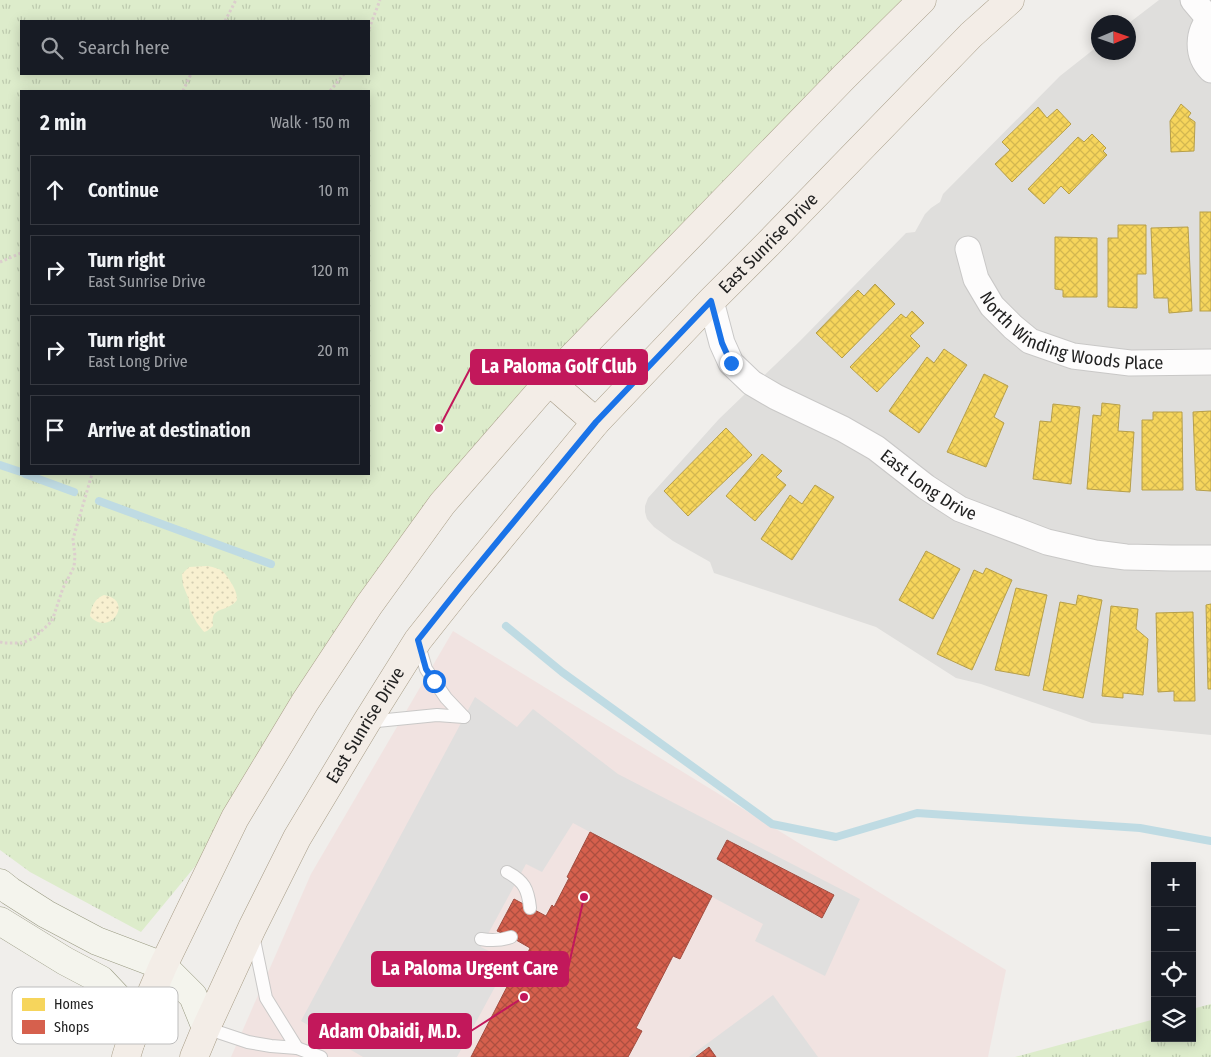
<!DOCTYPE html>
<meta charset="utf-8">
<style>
body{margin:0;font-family:"Fira Sans Condensed",sans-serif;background:#242831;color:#f1f3f6}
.controls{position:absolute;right:15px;bottom:15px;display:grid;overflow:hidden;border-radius:0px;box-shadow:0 2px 12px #0003}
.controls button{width:45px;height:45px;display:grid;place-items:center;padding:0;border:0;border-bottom:1px solid #363941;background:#171b24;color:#f1f3f6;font:25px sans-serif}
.compass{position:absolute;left:1091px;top:15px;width:45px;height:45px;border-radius:50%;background:#171b24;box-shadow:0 2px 12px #0003;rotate:88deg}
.stop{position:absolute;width:15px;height:15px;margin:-11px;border:4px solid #1a73e8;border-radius:50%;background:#fff}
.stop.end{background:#1a73e8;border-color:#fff;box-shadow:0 1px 5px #0008}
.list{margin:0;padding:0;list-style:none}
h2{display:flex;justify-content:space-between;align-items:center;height:65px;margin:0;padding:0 20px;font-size:21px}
h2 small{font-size:16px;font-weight:400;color:#9ea1a6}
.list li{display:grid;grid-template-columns:32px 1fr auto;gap:15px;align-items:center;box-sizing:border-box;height:70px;margin:0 10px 10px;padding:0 10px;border:1px solid #363941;border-radius:0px}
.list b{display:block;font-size:19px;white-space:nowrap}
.list p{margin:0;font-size:16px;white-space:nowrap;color:#9ea1a6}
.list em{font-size:16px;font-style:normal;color:#9ea1a6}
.icon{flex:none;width:28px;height:28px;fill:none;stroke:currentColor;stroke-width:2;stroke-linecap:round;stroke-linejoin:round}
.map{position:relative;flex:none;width:1211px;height:1057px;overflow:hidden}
.search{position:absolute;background:#171b24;box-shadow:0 2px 12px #0003;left:20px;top:20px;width:350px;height:55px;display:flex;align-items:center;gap:12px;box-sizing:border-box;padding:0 18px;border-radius:0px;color:#9ea1a6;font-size:19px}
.panel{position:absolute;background:#171b24;box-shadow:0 2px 12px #0003;left:20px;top:90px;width:350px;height:385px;border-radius:0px}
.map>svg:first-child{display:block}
</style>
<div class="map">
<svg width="1211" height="1057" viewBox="0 0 1211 1057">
<defs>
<pattern id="grass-tufts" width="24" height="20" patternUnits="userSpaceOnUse" patternTransform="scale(1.25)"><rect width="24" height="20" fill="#ddeccb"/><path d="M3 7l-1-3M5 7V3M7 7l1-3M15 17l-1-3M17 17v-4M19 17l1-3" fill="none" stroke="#bdcaae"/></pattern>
<pattern id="sand-dots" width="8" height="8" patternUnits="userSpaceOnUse" patternTransform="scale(1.25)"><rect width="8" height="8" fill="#f8f0d0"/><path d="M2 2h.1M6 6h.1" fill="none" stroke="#d4ceb2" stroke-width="1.8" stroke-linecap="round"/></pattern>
<pattern id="homes-cross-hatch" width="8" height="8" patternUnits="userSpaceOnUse" patternTransform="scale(1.25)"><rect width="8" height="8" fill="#f6d55c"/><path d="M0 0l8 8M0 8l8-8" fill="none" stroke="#d3b750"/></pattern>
<pattern id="shops-cross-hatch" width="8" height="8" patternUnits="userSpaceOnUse" patternTransform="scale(1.25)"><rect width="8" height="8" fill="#d6604d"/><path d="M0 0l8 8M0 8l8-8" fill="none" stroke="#ad4f40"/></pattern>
</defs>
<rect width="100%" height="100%" fill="#f0eeeb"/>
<path fill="#dfdedc" d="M1159,0h52v735l-119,-12 -111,-39 -25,-6 -80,-51 -162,-54 -4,-11 -37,-21 -19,-14 -7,-8 -2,-7v-6l3,-8 71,-79 81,-78 106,-108 9,-1 10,-18 6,-6 9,-6 3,-8 117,-118 38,-30v6h30l1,-29z"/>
<path fill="#f1e3e1" d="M453,631l553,339 -18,87h-757l80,-183z"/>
<g fill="url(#grass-tufts)" fill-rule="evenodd">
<path d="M0,0h922l-480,504 -207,314 -94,114 -111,-60 -30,-22zM21,21h348v53h-348zM21,91h348v383h-348z"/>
<path d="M1211,1004v53h-196l140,-38v19h37v-29z"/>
</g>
<g fill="url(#sand-dots)">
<path d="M207,566c16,3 17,5 25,18 3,6 5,9 5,16 -7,10 -22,8 -24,17 -1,3 0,6 0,9l-6,5 -3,1 -7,-9 -7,-13 -1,-10 -6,-15 -1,-11 7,-7z"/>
<path d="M104,595c32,6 4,43 -14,21 1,-9 5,-18 14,-21z"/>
</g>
<g fill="#e0dfde">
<path d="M475,697l42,30 16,-18 85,65 242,125 -35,77 -70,-35 8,-17 -190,-101 -31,49 -16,-8 -45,83 28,14 -52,96h-94l-62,-36z"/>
<path d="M773,995l45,62h-129z"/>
</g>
<g fill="url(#homes-cross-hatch)" stroke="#b69f4b">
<path d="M1181,104l10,9 -3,4 7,5 -1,29 -23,1 -1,-31z"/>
<path d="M1038,107l9,11 10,-9 14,15 -59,58 -17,-18 15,-14 -8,-8z"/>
<path d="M1092,134l14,14 -3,3 4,4 -38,39 -8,-8 -17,18 -16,-15 50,-52 6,5z"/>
<rect x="1200" y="212" width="11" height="99"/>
<path d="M1118,225h28v49h-9v34l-29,-1v-69h10z"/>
<path d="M1188,227l4,84 -23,2 -1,-15h-14l-3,-70z"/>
<path d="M1055,237l42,1v59h-34v-7l-8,-1z"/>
<path d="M875,284l20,20 -53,54 -26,-25 42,-43 6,6z"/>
<path d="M912,311l12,12 -14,13 10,10 -43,46 -27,-25 51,-53 5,4z"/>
<path d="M944,349l23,16 -48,68 -30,-22 38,-54 7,6z"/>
<path d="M984,374l24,12 -14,31 10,6 -18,44 -39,-15z"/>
<path d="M1102,403l18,2 -2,26 16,1 -4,60 -43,-3 6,-74 8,1z"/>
<path d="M1053,404l27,3 -9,77 -38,-5 7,-58 11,1z"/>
<path d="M1211,411v80l-15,-1 -3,-78z"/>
<path d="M1153,412h29l1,78h-41v-70h11z"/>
<path d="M726,428l26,27 -64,61 -24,-25z"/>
<path d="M762,454l20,17 -6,6 10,8 -31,36 -29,-25z"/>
<path d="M815,485l19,12 -42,63 -31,-21 29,-44 12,9z"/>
<path d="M926,551l34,18 -27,50 -34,-19z"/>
<path d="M986,568l26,12 -40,90 -35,-16 37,-84 9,4z"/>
<path d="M1016,588l31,7 -18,81 -34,-6z"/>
<path d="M1078,595l24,5 -19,98 -40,-8 17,-88 16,3z"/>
<path d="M1211,604v85h-3l-2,-84z"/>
<path d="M1111,606l27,3 -2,20 12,10 -5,56 -20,-2v5l-21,-2z"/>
<path d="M1193,612l2,89h-21v-10l-16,1 -2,-79z"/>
</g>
<g fill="url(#shops-cross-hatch)" stroke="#a04d40">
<path d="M590,832l122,64 -32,63 -7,-3 -37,72 6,3 -14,26h-157l40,-78 8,4 12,-23 -5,-3 4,-9 -19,-11 -14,-6 17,-32 32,17 6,-11 2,2 15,-29 -2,-1z"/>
<path d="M727,840l107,55 -12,23 -105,-59z"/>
<path d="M709,1047l7,10h-20z"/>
</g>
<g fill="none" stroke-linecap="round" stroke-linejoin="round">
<g stroke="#bfdbe3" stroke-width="8">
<path d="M0,465l21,7"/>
<path d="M25,474l49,18"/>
<path d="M99,501l172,63"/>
<path d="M506,626l56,46 210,152 64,13 81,-24 223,15 71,13"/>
</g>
<defs>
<g id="lane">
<path d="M418,642l8,27 20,29 18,19"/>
<path d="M367,722l70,-7 27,2"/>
<path d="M507,872c17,9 21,17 23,36"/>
<path d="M253,935l13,63 31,50"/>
<path d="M481,939c11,2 19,2 30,-2"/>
<path d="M206,1028l42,14 23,4 26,2 24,9"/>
</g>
<g id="street">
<path d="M1193,0l16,19"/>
<path d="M1211,17c-14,15 -15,38 0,53"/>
<path id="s1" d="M968,249l8,30 16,27 21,21 17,14 43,15 57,7 81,-1"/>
<path id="s2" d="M711,301l11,42 9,20 21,20 24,14 67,32 33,19 50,39 34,22 87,33 48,11 31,4 45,1h40"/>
</g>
<g id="secondary">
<path d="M0,883l10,8 36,23 51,27 66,25 30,30 13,32"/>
<path d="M0,921l65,40 36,19 16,17 14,44"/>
</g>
<g id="primary">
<path d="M549,381l47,41"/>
<path d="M126,1057l5,-16 32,-75 72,-148 70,-116 64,-97 73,-101 107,-123 296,-305 77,-76"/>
<path id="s3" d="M194,1057l12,-29 46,-100 45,-90 69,-115 52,-83 42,-53 136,-165 115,-121 57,-57 203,-209 39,-35"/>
</g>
</defs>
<use href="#lane" stroke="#c9c8c7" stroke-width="14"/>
<use href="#street" stroke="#c9c8c7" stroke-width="27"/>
<use href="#secondary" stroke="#999a82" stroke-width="29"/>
<use href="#primary" stroke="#a79c86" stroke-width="29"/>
<g stroke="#dccecd" stroke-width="3" stroke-dasharray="2.5 2.5" stroke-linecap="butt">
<path d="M225,21l11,-21"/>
<path d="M369,29l11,-29"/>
<path d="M183,91l8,-17"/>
<path d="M330,91l14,-17"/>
<path d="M0,262l21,-9"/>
<path d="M0,642l4,1h18l12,-5 18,-17 11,-33 11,-21 1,-11 -2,-17 19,-65"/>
</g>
<use href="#lane" stroke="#fdfcfc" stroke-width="12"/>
<use href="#street" stroke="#fdfcfc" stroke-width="25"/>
<use href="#secondary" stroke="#f4f4ed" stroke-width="28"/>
<use href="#primary" stroke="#f3ede7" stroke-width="28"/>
</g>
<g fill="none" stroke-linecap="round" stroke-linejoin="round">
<path stroke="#1a73e8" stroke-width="6" d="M434,681l-8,-12 -8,-29 42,-53 136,-165 115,-121 11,42 9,20"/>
</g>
<g text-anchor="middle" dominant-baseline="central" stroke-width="5" stroke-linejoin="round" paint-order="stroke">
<g font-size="18" fill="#222" stroke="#fff">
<text stroke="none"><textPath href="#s3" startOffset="1004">East Sunrise Drive</textPath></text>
<text stroke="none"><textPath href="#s1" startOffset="149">North Winding Woods Place</textPath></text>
<text stroke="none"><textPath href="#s2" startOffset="299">East Long Drive</textPath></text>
<text stroke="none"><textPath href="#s3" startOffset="374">East Sunrise Drive</textPath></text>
</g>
</g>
<rect x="12" y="987" width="166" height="57" rx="8" fill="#fff" stroke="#bdbdbd" stroke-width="1"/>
<rect x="22" y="998" width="23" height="13" fill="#f6d55c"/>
<rect x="22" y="1020" width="23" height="14" fill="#d6604d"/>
<g font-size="14" fill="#222">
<text x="54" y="1009">Homes</text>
<text x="54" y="1032">Shops</text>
</g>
<path fill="none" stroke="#c2185b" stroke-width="2" d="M439 428L471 367M584 897L568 969M524 997L471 1031"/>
<g fill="#c2185b" stroke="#fff" stroke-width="2">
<circle cx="439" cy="428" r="5"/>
<circle cx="584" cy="897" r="5"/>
<circle cx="524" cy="997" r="5"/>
</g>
<g fill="#c2185b" stroke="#c2185b" stroke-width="2">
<rect x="471" y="350" width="176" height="34" rx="5"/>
<rect x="372" y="952" width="196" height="34" rx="5"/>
<rect x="309" y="1014" width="162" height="34" rx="5"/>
</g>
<g font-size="19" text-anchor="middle" font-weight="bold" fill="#fff">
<text x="559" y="373">La Paloma Golf Club</text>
<text x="470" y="975">La Paloma Urgent Care</text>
<text x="390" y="1038">Adam Obaidi, M.D.</text>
</g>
</svg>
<div class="controls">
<button>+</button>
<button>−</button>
<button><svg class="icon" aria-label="locate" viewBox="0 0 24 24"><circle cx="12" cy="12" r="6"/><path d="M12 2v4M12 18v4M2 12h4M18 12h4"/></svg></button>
<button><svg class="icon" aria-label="layers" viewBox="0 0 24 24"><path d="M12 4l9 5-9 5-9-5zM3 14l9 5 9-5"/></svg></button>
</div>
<svg class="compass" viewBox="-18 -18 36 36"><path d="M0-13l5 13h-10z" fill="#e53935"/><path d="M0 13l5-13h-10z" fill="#9ea1a6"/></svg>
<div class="stop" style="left:434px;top:681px"></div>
<div class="stop end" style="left:731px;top:363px"></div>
<div class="search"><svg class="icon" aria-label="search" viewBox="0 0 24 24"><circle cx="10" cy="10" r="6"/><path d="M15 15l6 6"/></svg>Search here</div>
<section class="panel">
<h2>2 min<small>Walk · 150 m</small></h2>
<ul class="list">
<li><svg class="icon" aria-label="ahead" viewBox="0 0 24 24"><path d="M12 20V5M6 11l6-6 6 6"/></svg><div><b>Continue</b></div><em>10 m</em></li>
<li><svg class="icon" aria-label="right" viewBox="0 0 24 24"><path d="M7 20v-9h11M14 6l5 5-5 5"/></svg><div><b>Turn right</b><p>East Sunrise Drive</p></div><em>120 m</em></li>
<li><svg class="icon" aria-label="right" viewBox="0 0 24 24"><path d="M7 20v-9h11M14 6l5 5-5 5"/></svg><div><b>Turn right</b><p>East Long Drive</p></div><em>20 m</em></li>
<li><svg class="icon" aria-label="arrive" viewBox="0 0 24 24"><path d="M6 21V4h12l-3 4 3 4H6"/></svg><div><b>Arrive at destination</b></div></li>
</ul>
</section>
</div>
